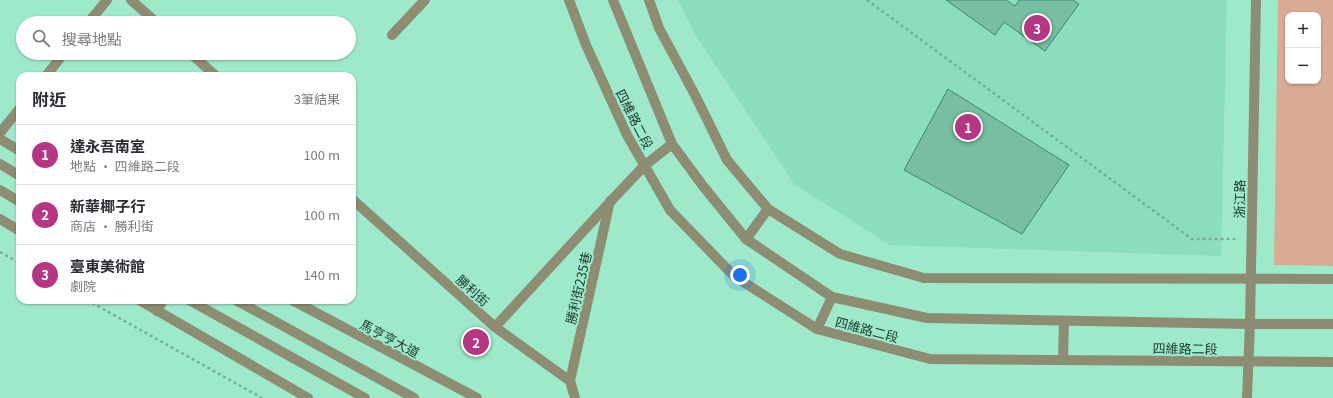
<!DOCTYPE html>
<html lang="zh-TW">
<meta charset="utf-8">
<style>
body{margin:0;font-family:Georgia,"Noto Sans TC",serif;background:#f2f2f3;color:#2b2b33}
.controls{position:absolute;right:12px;top:12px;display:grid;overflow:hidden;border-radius:8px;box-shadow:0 1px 3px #0004}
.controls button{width:36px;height:36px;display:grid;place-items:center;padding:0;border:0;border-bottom:1px solid #e1e1e2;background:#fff;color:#2b2b33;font:20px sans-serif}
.you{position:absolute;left:740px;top:275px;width:14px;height:14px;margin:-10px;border:3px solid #fff;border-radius:50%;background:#1a73e8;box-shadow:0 0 0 6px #1a73e833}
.badge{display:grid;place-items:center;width:26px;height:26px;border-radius:50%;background:#b53683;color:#fff;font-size:13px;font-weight:700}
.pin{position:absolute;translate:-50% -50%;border:2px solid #fff;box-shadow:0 1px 4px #0006}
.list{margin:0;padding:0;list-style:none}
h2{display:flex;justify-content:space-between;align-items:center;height:52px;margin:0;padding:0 16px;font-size:17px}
h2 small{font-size:13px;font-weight:400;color:#7c7c81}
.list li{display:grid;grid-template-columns:26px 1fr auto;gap:12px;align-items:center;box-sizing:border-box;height:60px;padding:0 16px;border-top:1px solid #e1e1e2}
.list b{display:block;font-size:15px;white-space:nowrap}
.list p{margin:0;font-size:13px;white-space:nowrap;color:#7c7c81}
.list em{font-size:13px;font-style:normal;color:#7c7c81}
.icon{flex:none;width:22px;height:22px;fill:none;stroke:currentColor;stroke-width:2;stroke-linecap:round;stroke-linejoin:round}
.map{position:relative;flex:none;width:1333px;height:398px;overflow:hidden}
.search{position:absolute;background:#fff;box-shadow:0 1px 3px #0004;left:16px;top:16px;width:340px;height:44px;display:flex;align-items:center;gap:10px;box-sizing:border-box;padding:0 14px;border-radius:22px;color:#7c7c81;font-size:15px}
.panel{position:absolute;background:#fff;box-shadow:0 1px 3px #0004;left:16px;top:72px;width:340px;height:232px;border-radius:12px}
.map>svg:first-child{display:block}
</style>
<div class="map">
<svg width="1333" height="398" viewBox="0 0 1333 398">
<rect width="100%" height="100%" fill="#9fe9cb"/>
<path fill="#8bddbd" d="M678,0h549l-6,256 -331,-11 -96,-61 -98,-148z"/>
<path fill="#d9ab94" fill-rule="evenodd" d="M1278,0h55v266l-59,-1zM1288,15h30v66h-30z"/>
<g fill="#77bea2" stroke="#3e876d">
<path d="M946,0h60l9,6 4,-6h54l6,4 -34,47 -41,-29 -9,13z"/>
<path d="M948,89l121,76 -47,69 -118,-64z"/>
</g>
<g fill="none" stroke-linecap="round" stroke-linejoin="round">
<g stroke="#73b097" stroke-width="2.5" stroke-dasharray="3 3" stroke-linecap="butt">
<path d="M867,0l325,239h46"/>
<path d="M0,252l20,11"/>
<path d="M87,300l175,98"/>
</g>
<g stroke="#8d8d73" stroke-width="10">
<path d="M131,0l26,23"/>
<path d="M569,0l17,45 41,90 43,75 64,66 83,53 113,30 403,3"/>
<path d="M613,0l59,144 31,42 43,53 86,58 95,21 323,6h83"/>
<path d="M649,0l10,28 36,67 32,65 41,49 72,45 84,24 409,1"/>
<path d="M88,23l19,-23"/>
<path d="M392,35l33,-35"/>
<path d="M190,53l26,23"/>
<path d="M46,76l18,-23"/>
<path d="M0,133l20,-25"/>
<path d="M0,139l20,12"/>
<path d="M0,164l20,12"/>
<path d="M0,190l20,12"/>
<path d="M352,199l143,128 75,54 5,17"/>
<path d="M0,219l20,12"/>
<path d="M746,239l22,-30"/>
<path d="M139,300l169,98"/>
<path d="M189,300l176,98"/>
<path d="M236,300l178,98"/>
<path d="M292,300l185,98"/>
<path d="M157,311l6,-11"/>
<path d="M495,327l116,-126 33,-35 28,-22"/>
<path d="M817,329l15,-32"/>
<path d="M1063,360l1,-39"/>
<path d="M570,381l40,-180"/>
<path d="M1247,398l3,-74 6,-324"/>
</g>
</g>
<g text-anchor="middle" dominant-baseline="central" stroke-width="4" stroke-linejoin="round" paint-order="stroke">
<g font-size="13" fill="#18372b" stroke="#9fe9cb">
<text transform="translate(635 119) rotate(63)">四維路二段</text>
<text transform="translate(1239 199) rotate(-89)">浙江路</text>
<text transform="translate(578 288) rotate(-77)">勝利街235巷</text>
<text transform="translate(473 290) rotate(42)">勝利街</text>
<text transform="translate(867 329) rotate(15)">四維路二段</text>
<text transform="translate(390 338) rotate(28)">馬亨亨大道</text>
<text transform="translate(1185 348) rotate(1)">四維路二段</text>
</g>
</g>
</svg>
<div class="controls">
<button>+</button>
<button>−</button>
</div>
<div class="you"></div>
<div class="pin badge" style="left:968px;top:127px">1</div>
<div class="pin badge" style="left:476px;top:342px">2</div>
<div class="pin badge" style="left:1037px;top:28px">3</div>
<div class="search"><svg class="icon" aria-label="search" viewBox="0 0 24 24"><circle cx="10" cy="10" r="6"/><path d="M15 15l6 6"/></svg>搜尋地點</div>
<section class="panel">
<h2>附近<small>3筆結果</small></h2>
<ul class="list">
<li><span class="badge">1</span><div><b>達永吾南室</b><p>地點 · 四維路二段</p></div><em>100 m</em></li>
<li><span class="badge">2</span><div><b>新華椰子行</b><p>商店 · 勝利街</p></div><em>100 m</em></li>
<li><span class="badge">3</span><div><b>臺東美術館</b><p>劇院</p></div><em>140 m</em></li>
</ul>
</section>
</div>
